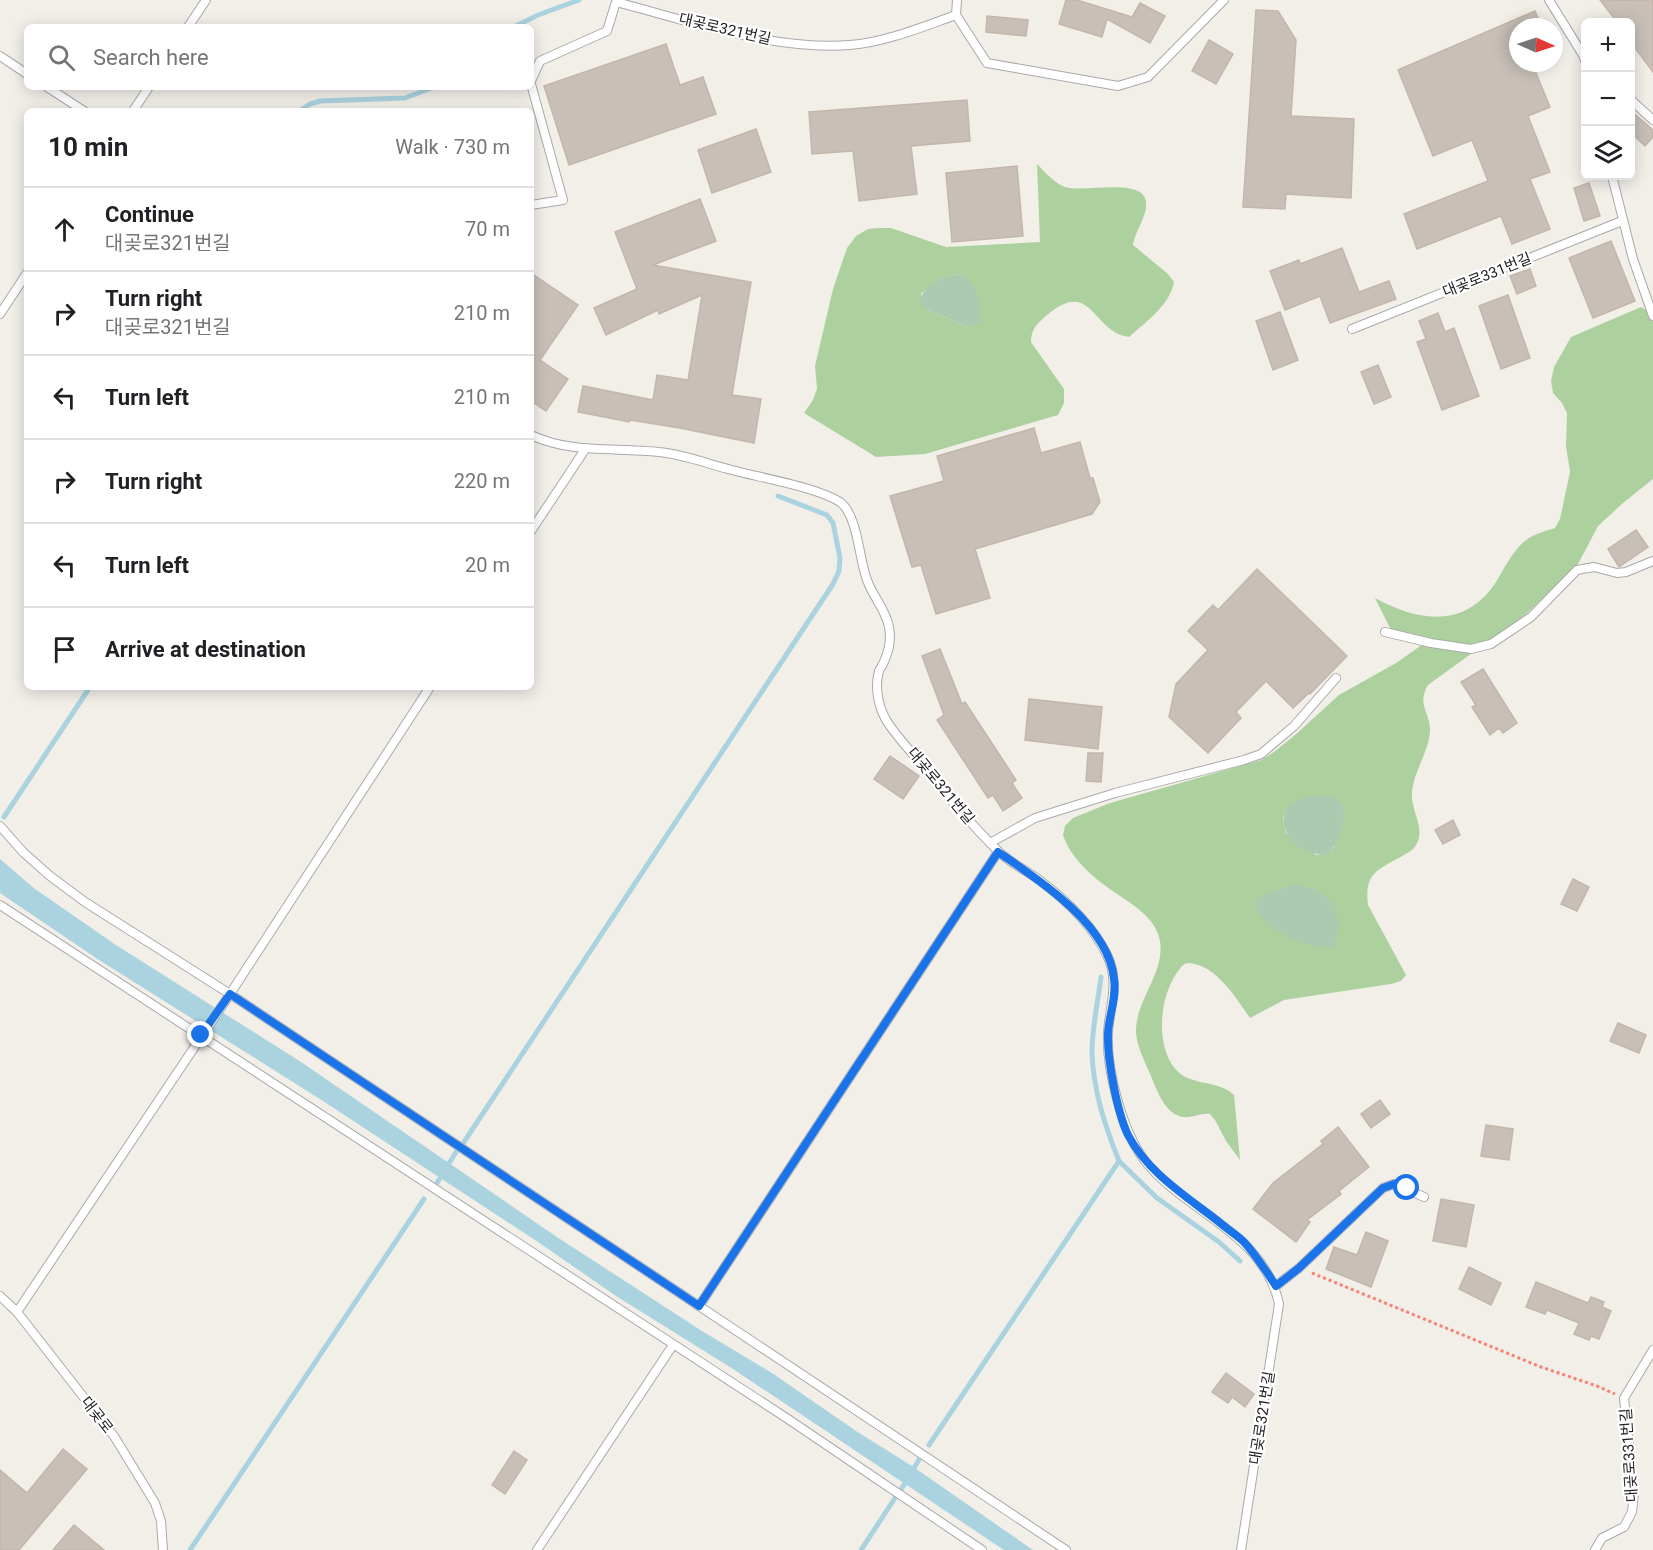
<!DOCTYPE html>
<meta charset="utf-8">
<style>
body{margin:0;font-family:Roboto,"Noto Sans KR",sans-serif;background:#f2f2f2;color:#202124}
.controls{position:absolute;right:18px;top:18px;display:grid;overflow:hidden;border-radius:9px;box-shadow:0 3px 15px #0003}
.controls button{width:54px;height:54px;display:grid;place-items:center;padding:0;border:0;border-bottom:2px solid #e0e0e0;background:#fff;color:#202124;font:30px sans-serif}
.compass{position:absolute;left:1509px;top:18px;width:54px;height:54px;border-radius:50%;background:#fff;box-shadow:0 3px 15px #0003;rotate:93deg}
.stop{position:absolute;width:18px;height:18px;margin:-14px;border:4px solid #1a73e8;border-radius:50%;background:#fff}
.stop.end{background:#1a73e8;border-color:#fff;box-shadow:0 2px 6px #0008}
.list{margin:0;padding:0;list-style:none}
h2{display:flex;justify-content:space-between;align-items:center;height:78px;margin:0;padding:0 24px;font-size:26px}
h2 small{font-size:20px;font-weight:400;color:#757577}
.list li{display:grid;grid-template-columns:39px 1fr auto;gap:18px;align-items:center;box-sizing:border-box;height:84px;padding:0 24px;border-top:2px solid #e0e0e0}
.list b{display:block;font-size:22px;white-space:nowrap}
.list p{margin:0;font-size:20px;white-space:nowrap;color:#757577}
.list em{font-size:20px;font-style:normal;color:#757577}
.icon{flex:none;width:33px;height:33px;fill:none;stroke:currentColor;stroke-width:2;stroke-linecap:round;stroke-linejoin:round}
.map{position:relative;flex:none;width:1653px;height:1550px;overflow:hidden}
.search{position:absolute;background:#fff;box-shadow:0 3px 15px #0003;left:24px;top:24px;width:510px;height:66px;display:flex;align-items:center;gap:15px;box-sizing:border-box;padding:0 21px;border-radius:9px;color:#757577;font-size:22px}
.panel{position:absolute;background:#fff;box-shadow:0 3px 15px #0003;left:24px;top:108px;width:510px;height:582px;border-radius:9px}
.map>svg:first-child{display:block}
</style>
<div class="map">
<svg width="1653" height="1550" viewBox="0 0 1653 1550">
<rect width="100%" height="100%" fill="#f2efe9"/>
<g fill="#add19e" fill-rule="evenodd">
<path d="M1037,164c8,8 17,19 28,23 18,6 77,-10 81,14 2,15 -11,29 -13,44l35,29 6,8c-4,23 -28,40 -45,55 -37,-5 -37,-60 -82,-22 -10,9 -16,14 -16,27l33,47v14l-6,12 -133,39 -49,3 -72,-44 9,-13 4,-11 -2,-23 18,-77 14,-41 9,-12 12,-7 11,-1h12l55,19 94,-5zM960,274c18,8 21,32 18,49l-9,4 -44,-18 -4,-15c12,-11 22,-19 39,-20z"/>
<path d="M1641,307l12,7v165l-30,24 -25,23 -20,38 -52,50 -98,71c-12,21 3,27 2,47 -2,22 -17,40 -18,62 -1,16 13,34 5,49 -2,6 -8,9 -13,12 -26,15 -40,17 -36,50l38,70 -5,6 -10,3 -107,16 -34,18c-14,-20 -33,-52 -60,-55 -7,-1 -10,6 -14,11 -16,24 -20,68 -3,92 15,22 44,12 61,29l6,65 -14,-19 -11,-21 -5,-6c-9,-1 -17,4 -27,3 -18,-3 -26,-26 -32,-41 -6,-14 -14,-29 -15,-43 -1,-33 29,-59 24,-92 -4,-27 -38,-42 -57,-57 -16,-12 -34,-30 -40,-49l2,-9 8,-8 37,-15 151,-43 13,-8 21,-17 44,-40 57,-32 30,-21 -33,-8 -18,-36c42,23 88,31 119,-13 10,-15 17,-33 32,-45 8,-6 19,-9 29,-12l5,-9 10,-47 -4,-26 1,-33 -5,-10 -9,-10 -2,-12 3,-14 17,-30zM1287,809l48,37 -8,8 -11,1 -30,-22 -3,-15z"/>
</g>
<g fill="#aacbaf">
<path d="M960,274c19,8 22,30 19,49l-10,4 -44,-18 -6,-7c5,-18 24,-27 41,-28z"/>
<path d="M1312,795c13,0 22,0 31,10 2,21 -2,35 -16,50 -21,0 -40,-11 -43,-32 -1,-5 0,-9 3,-14 6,-8 15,-11 25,-14z"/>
<path d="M1291,885c36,0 58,27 42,62 -30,3 -59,-15 -77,-37v-9l7,-6z"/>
</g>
<path fill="#aad3df" d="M0,859l35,30 81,56 185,117 256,175 145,94 70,42 84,58 56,35 121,84h-29l-271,-181 -117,-73 -78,-54 -215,-141 -224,-141 -99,-67z"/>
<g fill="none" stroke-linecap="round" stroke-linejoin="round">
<g stroke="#aad3df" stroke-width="5">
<path d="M514,27l24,-12 41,-15"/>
<path d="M299,111l11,-7 10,-3 85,-3 29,-11"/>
<path d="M4,817l86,-130"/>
<path d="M464,1142l369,-558 6,-13 1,-13 -7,-35 -6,-8 -49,-19"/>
<path d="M1119,1161l38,37 62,44 21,19"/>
<path d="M437,1183l19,-31"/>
<path d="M929,1445l190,-284c-14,-35 -26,-71 -27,-109 0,-25 6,-50 9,-75"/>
<path d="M902,1488l18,-30"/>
<path d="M190,1550l234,-351"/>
<path d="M861,1550l34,-52"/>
</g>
</g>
<g fill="#c7bfb8" stroke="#c4b6ab" stroke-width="1.5">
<path d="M1066,0h11l55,17 8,-14 25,13 -15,27 -43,-24 -5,18 -43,-13z"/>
<path d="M1600,0h53v72l-23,-31v-19h-13z"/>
<path d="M1256,10l22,1 18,29 -5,76 63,3 -3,79 -65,-4 -1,15 -42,-2z"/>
<path d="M1535,11l7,16h-24v36h14l18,44 -22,9 22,56 -20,7 20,50 -38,15 -11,-28 -84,33 -13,-35 84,-33 -16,-41 -39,16 -35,-86z"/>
<path d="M987,16l41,4 -2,16 -40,-4z"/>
<path d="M1209,40l24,14 -17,30 -24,-13z"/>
<path d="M666,44l14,41 23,-8 13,37 -147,51 -25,-79z"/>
<path d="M967,100l3,41 -59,5 6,48 -58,7 -6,-50 -41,3 -3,-42z"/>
<path d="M1630,110l23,20v7l-8,9 -15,-14z"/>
<path d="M756,129l15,43 -59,21 -14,-43z"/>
<path d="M1017,166l6,70 -71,6 -6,-69z"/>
<path d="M1589,183l11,33 -16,5 -10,-33z"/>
<path d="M700,199l16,42 -63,24 98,17 -19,113 29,4 -7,44 -74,-15 -50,-8 -1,2 -51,-10 5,-26 70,14 4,-25 31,5 14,-85 -43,19 -1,-4 -52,25 -12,-27 43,-19 -22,-57z"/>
<path d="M1611,241l24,60 -42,17 -24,-60z"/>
<path d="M1342,248l17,44 30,-11 7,18 -66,24 -10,-27 -35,14 -15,-39 29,-11 1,4z"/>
<path d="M1530,269l6,17 -19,8 -7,-18z"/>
<path d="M531,273l47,32 -38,55 28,19 -22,32 -15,-10z"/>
<path d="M1508,295l22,63 -29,11 -22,-63z"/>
<path d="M1280,312l18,48 -25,10 -17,-49z"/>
<path d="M1438,313l7,19 9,-4 25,68 -37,14 -25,-68 9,-3 -7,-18z"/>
<path d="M1378,365l13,32 -17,7 -13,-32z"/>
<path d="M1034,428l7,25 39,-11 10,36h3l7,24 -8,12 -117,35 15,49 -54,16 -15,-49 -9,2 -22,-71 54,-15 -7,-25z"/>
<path d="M1636,530l12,17 -29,20 -11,-18z"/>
<path d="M1257,569l90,87 -37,38 -1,-1 -16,15 -27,-27 -30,31 5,6 -33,35 -39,-36 7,-33 32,-34 -20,-19 25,-26 5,5z"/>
<path d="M940,649l22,55 3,-2 51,78 -4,3 10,15 -19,13 -10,-16 -5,3 -51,-78 7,-5 -22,-59z"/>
<path d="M1483,669l34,54 -14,10 -4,-5 -9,7 -18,-28 4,-2 -15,-23z"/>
<path d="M1029,699l73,8 -4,42 -73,-9z"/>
<path d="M1088,753h15l-2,29 -15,-1z"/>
<path d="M890,756l29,20 -16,23 -29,-20z"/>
<path d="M1453,820l7,15 -17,9 -8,-14z"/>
<path d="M1573,879l16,8 -12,24 -16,-7z"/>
<path d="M1618,1023l28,12 -7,18 -29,-12z"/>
<path d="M1380,1100l10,14 -19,14 -10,-14z"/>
<path d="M1486,1125l27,4 -4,31 -28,-4z"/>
<path d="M1338,1127l31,40 -30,24 2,3 -34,26 3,2 -14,20 -43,-33 20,-26 50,-39 -2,-3z"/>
<path d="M1441,1199l33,6 -8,42 -33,-6z"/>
<path d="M1366,1232l22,9 -17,46 -45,-18 8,-22 23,8z"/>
<path d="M1469,1267l32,16 -10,22 -32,-16z"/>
<path d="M1536,1282l52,21 3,-6 13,5 -2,5 9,4 -12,28 -8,-3 -2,4 -15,-6 5,-11 -32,-13 -2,4 -19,-7z"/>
<path d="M1226,1373l28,21 -9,13 -13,-10 -4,6 -16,-11z"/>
<path d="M63,1449l24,20 -68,81h-19v-80l27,23z"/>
<path d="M514,1451l13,9 -22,34 -13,-9z"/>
<path d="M74,1525l30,25h-51z"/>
</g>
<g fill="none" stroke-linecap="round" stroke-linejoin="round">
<defs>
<g id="service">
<path d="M957,0l-1,15 31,48 131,23 30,-9 76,-77"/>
<path d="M1549,0l34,55 3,8"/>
<path d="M188,27l18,-27"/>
<path d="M0,56l27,18"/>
<path d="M531,81l9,-20 67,-30 9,-29c73,19 159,49 234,43 36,-3 72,-18 106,-30"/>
<path d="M531,84l32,116 -32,5"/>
<path d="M47,87l37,24"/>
<path d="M1630,99l23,21"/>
<path d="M133,111l16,-24"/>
<path d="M1612,176l21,83 20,57"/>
<path d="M0,314l27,-41"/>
<path d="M1352,329l270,-108"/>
<path d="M531,435c40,19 85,12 128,17 23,2 46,11 69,17 28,8 89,18 112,33 18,13 19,58 27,78 6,17 19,30 22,47 2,11 0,23 -4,32 -1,4 -4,8 -6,12 -5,18 0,40 11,55 10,14 22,27 33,40 23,29 47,57 73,83 11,12 28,20 42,30 27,20 54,45 69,76 13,26 3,50 1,77 -2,37 14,99 37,129 41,52 119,71 134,143l-38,246"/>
<path d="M531,531l55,-83"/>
<path d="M1385,632l46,11 40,6 20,-5 40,-27 46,-47 17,-3 23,6 9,-1 27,-11"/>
<path d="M0,826l23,26 27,24 35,26 145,92 836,556"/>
<path d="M990,843l45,-25 80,-25 129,-33 17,-6 33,-28 42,-48"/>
<path d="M0,905l788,514 194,131"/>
<path d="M1276,1286l23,-18 84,-80 11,-4 30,13"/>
<path d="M0,1296l17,16 97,124 41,67 6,18 2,29"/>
<path d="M699,1306l299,-454"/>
<path d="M17,1312l213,-318 200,-307"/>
<path d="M537,1550l136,-205"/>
<path d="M1595,1550l7,-12 22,-11 8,-15 2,-19 -10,-95 29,-48"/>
</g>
</defs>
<use href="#service" stroke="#a9a9a9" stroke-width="10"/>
<path stroke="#fa8072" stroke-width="3" stroke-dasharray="3 3" stroke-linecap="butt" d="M1312,1273l229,94 56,19 18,8"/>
<use href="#service" stroke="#fff" stroke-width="8"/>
</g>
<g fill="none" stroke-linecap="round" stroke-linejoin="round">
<path stroke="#1a73e8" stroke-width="8" d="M201,1035l29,-41 469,312 299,-454c40,27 111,73 116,127 3,18 -5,36 -6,54 -1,26 9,79 20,102 20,38 58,61 91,87 8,7 18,13 25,20 12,13 22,29 32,44l23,-18 84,-80 11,-4 13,4"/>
</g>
<g text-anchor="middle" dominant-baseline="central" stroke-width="4.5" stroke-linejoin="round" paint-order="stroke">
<g font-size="15" fill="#222" stroke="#fff">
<text transform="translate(725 29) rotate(13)">대곶로321번길</text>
<text transform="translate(1487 275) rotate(-22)">대곶로331번길</text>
<text transform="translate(941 786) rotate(50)">대곶로321번길</text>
<text transform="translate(97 1415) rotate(52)">대곶로</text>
<text transform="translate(1262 1418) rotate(-81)">대곶로321번길</text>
<text transform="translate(1629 1455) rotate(-94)">대곶로331번길</text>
</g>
</g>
</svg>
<div class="controls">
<button>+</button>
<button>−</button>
<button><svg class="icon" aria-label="layers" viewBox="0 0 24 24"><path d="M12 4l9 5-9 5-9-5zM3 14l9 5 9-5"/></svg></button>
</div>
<svg class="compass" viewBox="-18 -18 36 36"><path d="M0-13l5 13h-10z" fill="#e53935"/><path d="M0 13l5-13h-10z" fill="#757577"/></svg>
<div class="stop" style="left:1407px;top:1188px"></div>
<div class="stop end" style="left:201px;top:1035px"></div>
<div class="search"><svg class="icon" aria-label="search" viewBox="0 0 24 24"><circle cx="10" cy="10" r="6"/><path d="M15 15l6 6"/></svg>Search here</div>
<section class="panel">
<h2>10 min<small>Walk · 730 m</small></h2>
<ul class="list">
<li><svg class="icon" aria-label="ahead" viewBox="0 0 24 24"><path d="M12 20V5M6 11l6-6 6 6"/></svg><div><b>Continue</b><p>대곶로321번길</p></div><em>70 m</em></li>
<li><svg class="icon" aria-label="right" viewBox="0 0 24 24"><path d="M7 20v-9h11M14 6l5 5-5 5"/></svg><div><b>Turn right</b><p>대곶로321번길</p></div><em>210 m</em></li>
<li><svg class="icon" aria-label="left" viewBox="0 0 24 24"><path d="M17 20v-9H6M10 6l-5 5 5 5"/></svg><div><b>Turn left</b></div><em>210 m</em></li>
<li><svg class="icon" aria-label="right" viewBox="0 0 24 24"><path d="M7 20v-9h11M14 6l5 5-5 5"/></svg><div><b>Turn right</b></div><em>220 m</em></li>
<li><svg class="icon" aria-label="left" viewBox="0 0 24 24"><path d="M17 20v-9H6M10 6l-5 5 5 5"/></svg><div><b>Turn left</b></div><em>20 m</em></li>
<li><svg class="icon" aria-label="arrive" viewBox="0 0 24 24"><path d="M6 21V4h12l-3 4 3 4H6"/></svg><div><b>Arrive at destination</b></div></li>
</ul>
</section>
</div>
